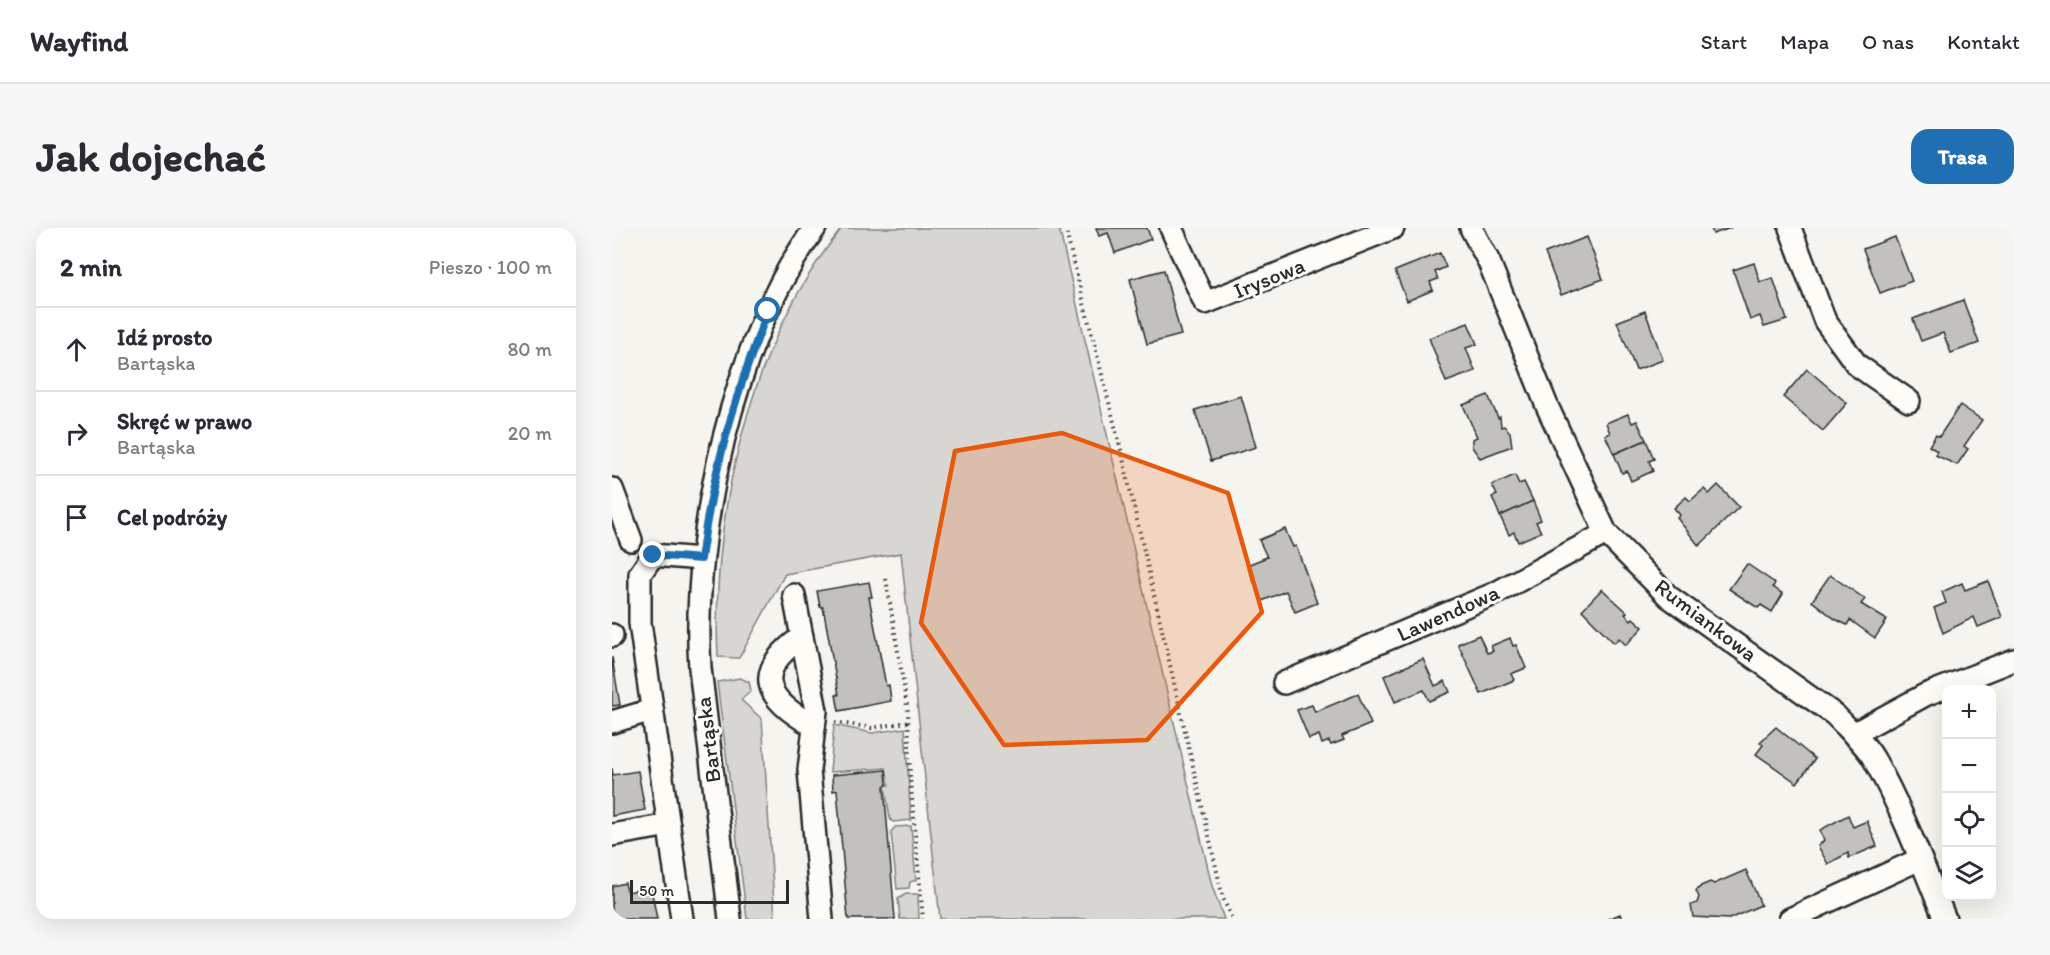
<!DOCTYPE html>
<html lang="pl">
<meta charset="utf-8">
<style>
body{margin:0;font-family:Itim,sans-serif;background:#f7f7f7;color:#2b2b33}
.controls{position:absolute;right:18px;bottom:18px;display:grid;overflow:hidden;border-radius:12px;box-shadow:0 6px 24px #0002}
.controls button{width:54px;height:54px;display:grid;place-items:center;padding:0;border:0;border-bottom:2px solid #e1e1e2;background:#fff;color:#2b2b33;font:30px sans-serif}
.scale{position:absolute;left:18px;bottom:15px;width:159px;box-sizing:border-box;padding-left:6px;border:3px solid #2b2b2b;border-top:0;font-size:16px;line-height:21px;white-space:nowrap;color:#2b2b2b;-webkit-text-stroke:4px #fdfcf7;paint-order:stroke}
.stop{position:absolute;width:18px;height:18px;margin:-14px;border:4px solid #1f6fb2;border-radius:50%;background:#fff}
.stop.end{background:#1f6fb2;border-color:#fff;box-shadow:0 2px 6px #0008}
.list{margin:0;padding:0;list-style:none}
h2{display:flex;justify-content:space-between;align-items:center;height:78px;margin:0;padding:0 24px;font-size:26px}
h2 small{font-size:20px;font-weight:400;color:#7c7c81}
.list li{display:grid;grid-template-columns:39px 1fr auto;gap:18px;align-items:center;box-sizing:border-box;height:84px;padding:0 24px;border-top:2px solid #e1e1e2}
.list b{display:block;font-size:22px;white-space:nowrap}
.list p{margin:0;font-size:20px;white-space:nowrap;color:#7c7c81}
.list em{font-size:20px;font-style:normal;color:#7c7c81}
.icon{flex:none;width:33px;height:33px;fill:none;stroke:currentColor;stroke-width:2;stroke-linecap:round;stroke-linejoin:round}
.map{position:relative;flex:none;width:1402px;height:691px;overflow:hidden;border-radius:18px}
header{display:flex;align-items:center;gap:36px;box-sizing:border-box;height:84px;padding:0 30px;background:#fff;border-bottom:2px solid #e1e1e2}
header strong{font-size:28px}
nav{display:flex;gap:33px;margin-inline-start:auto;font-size:21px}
.intro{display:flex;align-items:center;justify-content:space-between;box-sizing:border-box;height:144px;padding:0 36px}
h1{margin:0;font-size:42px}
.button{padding:15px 27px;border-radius:18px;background:#1f6fb2;color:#fff;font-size:21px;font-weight:700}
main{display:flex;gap:36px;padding:0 36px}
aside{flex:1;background:#fff;border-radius:18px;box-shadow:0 6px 24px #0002}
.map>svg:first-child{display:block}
</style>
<header>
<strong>Wayfind</strong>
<nav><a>Start</a><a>Mapa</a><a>O nas</a><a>Kontakt</a></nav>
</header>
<div class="intro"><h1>Jak dojechać</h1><a class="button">Trasa</a></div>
<main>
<aside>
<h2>2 min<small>Pieszo · 100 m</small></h2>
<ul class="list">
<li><svg class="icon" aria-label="ahead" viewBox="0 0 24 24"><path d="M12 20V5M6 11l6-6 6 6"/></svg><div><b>Idź prosto</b><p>Bartąska</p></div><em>80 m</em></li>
<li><svg class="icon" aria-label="right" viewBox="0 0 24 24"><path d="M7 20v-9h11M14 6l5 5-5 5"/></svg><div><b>Skręć w prawo</b><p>Bartąska</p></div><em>20 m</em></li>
<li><svg class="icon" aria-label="arrive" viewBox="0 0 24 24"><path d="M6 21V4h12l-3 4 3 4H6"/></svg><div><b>Cel podróży</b></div></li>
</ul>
</aside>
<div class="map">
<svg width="1402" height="691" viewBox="0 0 1402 691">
<rect width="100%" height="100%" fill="#f5f4ef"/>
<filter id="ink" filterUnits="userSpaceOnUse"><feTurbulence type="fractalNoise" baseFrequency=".0167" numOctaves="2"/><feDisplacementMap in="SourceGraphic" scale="12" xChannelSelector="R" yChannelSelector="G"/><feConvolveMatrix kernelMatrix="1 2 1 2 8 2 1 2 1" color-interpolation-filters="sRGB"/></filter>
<g filter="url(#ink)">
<g fill="#d7d6d2" stroke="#81807e" stroke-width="1.5">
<path d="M230,0h217l153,658 12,33h-284l-39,-366 -116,21 -46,84 -21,-1c-7,-145 32,-315 124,-429z"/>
<path d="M128,450l9,4 2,9 -10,9 21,19 13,200h-28l-30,-237z"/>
<path d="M222,497l38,8 33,-5 6,92 -18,2 -3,-3 -5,-33 4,-1 -3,-17 -56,4z"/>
<path d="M299,598l5,54 -6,2 -1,6 -12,1 -6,-57 4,-5z"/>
<path d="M294,666h12l1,25h-19l-2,-20z"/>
</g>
<g fill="#c2c1be" stroke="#2b2b2b" stroke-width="1.5">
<path d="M484,0h51l4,11 -36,14 -7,-20 -9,3z"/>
<path d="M1099,0h20l-18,6z"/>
<path d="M975,9l16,42 -42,16 -16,-42z"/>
<path d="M1283,9l17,44 -32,12 -17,-44z"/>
<path d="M828,25l6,14 -11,5 3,7 -8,3 3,8 -26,11 -12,-30z"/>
<path d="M1142,35l6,19 13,-4 14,42 -23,7 -4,-11 -10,4 -17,-50z"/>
<path d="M552,42l17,65 -34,9 -17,-65z"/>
<path d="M1351,72l16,43 -28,10 -8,-20 -22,8 -8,-22z"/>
<path d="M1033,83l18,49 -27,10 -19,-48z"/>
<path d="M856,95l9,21 -11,4 9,23 -29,11 -17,-44z"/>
<path d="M1195,141l40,34 -24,28 -40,-34z"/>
<path d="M876,167l10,23 2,-1 1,10 3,-1 6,6 2,14 -32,12 -8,-11v-8l5,-2 -14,-32z"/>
<path d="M629,168l15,51 -45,14 -16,-51z"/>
<path d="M1348,177l22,15 -18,26 4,3 -11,16 -22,-10 2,-4 -8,-5 7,-11 3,2z"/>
<path d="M1016,186l4,9 5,-2 9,19 -32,14 -9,-19 5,-2 -4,-10z"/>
<path d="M1034,212l8,19 -5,2 4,10 -22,10 -4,-10 -5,2 -8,-19z"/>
<path d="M903,247l4,9 5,-2 9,19 -33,15 -8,-19 5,-2 -5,-10z"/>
<path d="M1106,257l21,22 -40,39 -22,-28 3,-3 -6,-7 12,-11 4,4 14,-12 5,5z"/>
<path d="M921,273l8,19 -5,2 5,10 -23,10 -4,-10 -5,3 -9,-19z"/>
<path d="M673,301l8,18 3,-1 21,57 -22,9 -9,-21 -24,10 -15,-36 20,-8 -8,-17z"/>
<path d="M1135,336l28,19 -2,4 10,7 -11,18 -11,-7 -3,3 -29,-19z"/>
<path d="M1218,347l35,24 -4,5 26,16 -12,18 -25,-18 -3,5 -12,-6 -23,-18z"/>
<path d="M1376,353l14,36 -24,10 -4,-10 -31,16 -9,-25 12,-5 -4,-11 20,-9 3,7z"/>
<path d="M257,354l3,15h-3l17,89 3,-1 2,16 -52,10 -3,-16h3l-16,-88h-3l-3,-16z"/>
<path d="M990,361l25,23 -2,2 6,6 2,-2 10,9 -17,18 -7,-7 -5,5 -32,-33z"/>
<path d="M867,407l8,18 6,-2 -2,-5 19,-8 3,8 3,-1 10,23 -15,6 3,6 -33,14 -23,-50z"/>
<path d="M0,429l8,48 -8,1z"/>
<path d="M811,431l12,27 10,-5 5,11 -21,9 -5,-11 -29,12 -11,-26z"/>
<path d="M746,466l13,30 -29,12 2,4 -13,5 -2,-4 -7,3 -3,-9 -10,4 -12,-29 15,-5 3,7z"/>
<path d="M1164,499l39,32 -18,24 -41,-29 7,-9 -3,-3z"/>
<path d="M0,540l1,7 25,-4 7,39 -33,6z"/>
<path d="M274,542l1,15 -3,1 11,133h-47l-11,-129 -4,1 -1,-16z"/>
<path d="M1236,587l5,12 14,-6 10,25 -28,12 -1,-5 -20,11 -10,-18 6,-6 -4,-10z"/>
<path d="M1134,642l15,35 -32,14 -36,-2 -2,-12 6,-2 2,-6 -3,-6 5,-5 9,-4 4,2z"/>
<path d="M13,655l2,9 24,-4 6,31h-45v-33z"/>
<path d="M1008,686l2,5h-14z"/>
</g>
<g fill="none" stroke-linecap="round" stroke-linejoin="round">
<defs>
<g id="minor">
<path d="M559,0l34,75 188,-75"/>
<path d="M859,0l18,34 58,144 59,127 63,64 166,118c13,14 31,29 40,46 28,50 48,105 70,158"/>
<path d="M1178,0l35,93 32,44 52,36"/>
<path d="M0,261l19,51"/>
<path d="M182,367l22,116 -7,59 13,149"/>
<path d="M0,407v1"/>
<path d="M190,409c-52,36 -36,63 12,89"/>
<path d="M672,455l212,-90 110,-60"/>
<path d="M0,494l40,-12"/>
<path d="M1241,506l72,-39 89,-35"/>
<path d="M0,607l57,-10"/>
<path d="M70,691l-42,-296v-49l13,-19 48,4"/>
<path d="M118,691l-30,-251c-9,-134 34,-331 115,-440"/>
<path d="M1178,691l130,-60"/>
</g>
</defs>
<use href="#minor" stroke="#2b2b2b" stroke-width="26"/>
<g stroke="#2b2b2b" stroke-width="4" stroke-dasharray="1.5 4.5" stroke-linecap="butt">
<path d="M453,0l57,226 101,444 9,21"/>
<path d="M274,351l22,133 2,65 13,142"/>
<path d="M223,494l37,6 36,-6"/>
</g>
<use href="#minor" stroke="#fdfcf7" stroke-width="21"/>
</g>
</g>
<g fill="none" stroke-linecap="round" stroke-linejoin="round" filter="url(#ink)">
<path stroke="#1f6fb2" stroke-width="8" d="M41,327l48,4c11,-85 35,-168 67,-248"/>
</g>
<path fill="#e8590c" fill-opacity="0.2" stroke="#e8590c" stroke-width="4.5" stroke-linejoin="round" d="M450,205l166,60 34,119 -115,128 -143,5 -83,-122 34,-172z"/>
<g text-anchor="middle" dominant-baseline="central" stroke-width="6" stroke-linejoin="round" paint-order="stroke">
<g font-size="22" fill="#2b2b2b" stroke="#fdfcf7">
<text transform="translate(657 50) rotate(-22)">Irysowa</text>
<text transform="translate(836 385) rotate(-24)">Lawendowa</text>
<text transform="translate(1094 392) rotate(37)">Rumiankowa</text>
<text transform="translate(96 512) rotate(-97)">Bartąska</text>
</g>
</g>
</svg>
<div class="controls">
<button>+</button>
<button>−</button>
<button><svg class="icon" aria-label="locate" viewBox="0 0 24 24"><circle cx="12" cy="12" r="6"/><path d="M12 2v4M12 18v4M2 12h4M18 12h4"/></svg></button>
<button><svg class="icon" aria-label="layers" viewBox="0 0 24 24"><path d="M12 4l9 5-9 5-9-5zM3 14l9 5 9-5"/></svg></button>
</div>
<div class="scale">50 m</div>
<div class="stop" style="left:156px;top:83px"></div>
<div class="stop end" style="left:41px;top:327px"></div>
</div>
</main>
